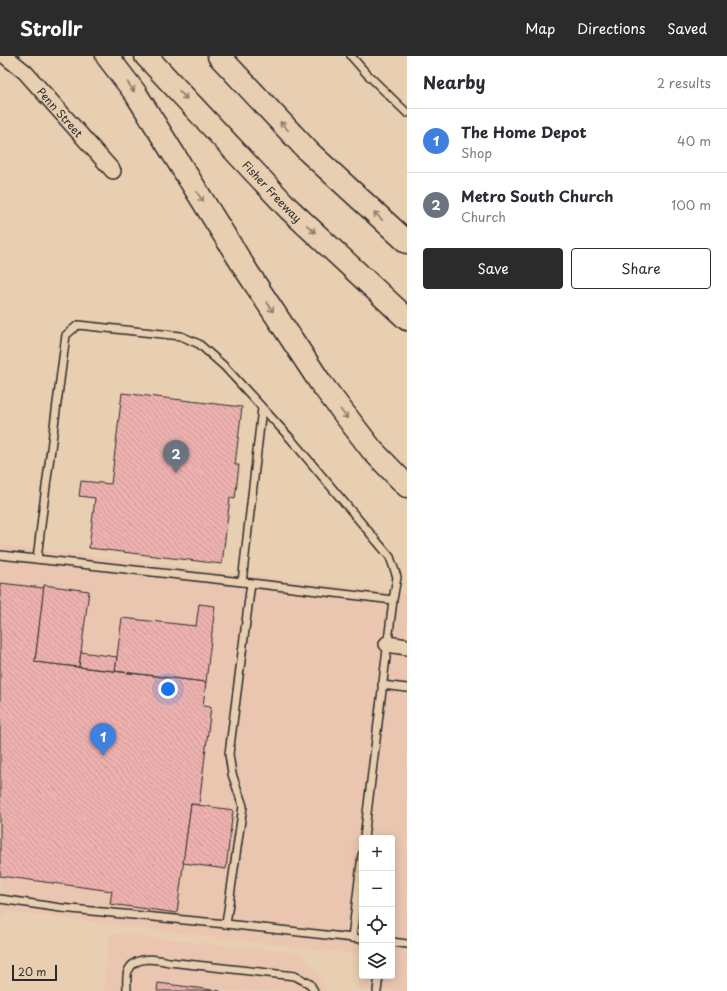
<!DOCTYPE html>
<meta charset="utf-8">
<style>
body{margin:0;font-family:"Playpen Sans",sans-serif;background:#f7f7f7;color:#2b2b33}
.controls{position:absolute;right:12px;bottom:12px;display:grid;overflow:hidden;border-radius:4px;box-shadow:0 2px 10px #0003}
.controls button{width:36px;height:36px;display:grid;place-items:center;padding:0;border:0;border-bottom:1px solid #e1e1e2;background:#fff;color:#2b2b33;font:20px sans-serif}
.scale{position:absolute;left:12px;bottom:10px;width:45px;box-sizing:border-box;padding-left:4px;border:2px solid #2b2b2b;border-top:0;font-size:11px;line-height:14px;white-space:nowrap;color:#2b2b2b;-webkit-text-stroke:3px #e9cfb1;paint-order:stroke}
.you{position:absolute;left:168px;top:633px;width:14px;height:14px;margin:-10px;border:3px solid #fff;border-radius:50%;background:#1a73e8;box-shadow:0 0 0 6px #1a73e833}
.badge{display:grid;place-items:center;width:26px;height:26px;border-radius:50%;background:#2b2b2b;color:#fff;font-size:13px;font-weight:700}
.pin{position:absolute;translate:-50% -33px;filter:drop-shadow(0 1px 2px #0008)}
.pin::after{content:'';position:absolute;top:21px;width:14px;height:12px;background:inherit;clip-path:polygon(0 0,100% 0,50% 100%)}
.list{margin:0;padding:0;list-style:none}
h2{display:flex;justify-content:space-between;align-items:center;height:52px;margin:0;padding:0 16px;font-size:17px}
h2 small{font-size:13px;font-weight:400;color:#7c7c81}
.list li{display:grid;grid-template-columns:26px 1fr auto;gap:12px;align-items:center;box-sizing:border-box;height:64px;padding:0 16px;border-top:1px solid #e1e1e2}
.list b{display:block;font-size:15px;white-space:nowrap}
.list p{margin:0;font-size:13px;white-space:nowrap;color:#7c7c81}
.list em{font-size:13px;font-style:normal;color:#7c7c81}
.actions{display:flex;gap:8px;padding:12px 16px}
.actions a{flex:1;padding:9px 0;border:1px solid #2b2b2b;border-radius:4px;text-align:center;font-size:14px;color:#2b2b2b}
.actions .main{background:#2b2b2b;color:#fff}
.icon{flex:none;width:22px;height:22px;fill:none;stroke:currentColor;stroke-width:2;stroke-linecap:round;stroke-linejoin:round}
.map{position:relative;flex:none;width:407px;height:935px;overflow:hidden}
header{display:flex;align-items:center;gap:24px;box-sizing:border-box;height:56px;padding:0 20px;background:#2b2b2b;color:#fff}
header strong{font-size:19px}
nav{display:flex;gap:22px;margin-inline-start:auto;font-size:14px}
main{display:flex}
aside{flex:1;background:#fff}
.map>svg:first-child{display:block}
</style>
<header>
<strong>Strollr</strong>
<nav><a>Map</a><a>Directions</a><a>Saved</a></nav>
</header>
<main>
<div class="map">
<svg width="407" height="935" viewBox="0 0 407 935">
<defs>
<pattern id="building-back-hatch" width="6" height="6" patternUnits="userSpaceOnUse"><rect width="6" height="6" fill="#edb1af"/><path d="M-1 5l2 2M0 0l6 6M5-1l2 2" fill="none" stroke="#cb9897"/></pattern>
</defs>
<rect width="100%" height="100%" fill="#e9cfb1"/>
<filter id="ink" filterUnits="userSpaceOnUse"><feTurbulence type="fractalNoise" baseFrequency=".025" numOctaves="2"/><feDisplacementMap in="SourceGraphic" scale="8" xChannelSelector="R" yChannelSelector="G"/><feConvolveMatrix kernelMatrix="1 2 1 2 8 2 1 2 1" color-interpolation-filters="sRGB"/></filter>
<g filter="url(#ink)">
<g fill="#eac6b0">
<path d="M0,489l407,49v397h-49l4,-32v17h30v-138h-30v117l-354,-43 -8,6z"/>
<path d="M110,877l189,20 20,22 7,16h-223z"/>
</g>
<g fill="url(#building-back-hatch)" stroke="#2b2b2b">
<path d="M122,337l120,14 -7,58h4l-4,34 -5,-1 -8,66 -133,-16 6,-50 -16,-2 2,-15 30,3z"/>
<path d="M0,527l44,5 -9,74 171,20 -3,24 8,1 -12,98 -8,-1 -14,109 -67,-9 2,-13 -112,-15z"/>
<path d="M44,529l45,6 -10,76 -44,-5z"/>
<path d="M199,548l16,2 -9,76 -91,-11 7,-53 74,8z"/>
<path d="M81,596l36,5 -2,14 -36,-4z"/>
<path d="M191,748l42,6 -7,59 -43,-6z"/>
<path d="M158,927l62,8h-63z"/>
</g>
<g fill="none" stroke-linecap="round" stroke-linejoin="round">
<defs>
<g id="lane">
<path d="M351,0l15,17 41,40"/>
<path d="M0,499l251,28"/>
<path d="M37,503l5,-42 24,-182 12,-10 103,11 18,8 26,23 65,71 100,119 7,20 -4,23"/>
<path d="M242,526l20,-174"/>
<path d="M382,629l25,3"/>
<path d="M0,843l61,9 165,16"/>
<path d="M352,882l10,-83"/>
<path d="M362,883l-136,-15 17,-118 -11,-32 -3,-20 22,-171 142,17 -29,238"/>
<path d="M392,886l15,2"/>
<path d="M127,935c0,-6 -1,-15 1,-20 7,-16 28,-12 41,-9l126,14 15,8 4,7"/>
<path d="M377,935l2,-15"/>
</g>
<g id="street">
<path id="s1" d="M5,0l20,16 88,99"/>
<path d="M387,588l20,3"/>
</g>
<g id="highway">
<path d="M107,0l29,38 112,179 72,109 52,68 35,36"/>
<path id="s2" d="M146,0l143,153 118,110"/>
<path d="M219,0l90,96 98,90"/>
</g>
</defs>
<use href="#lane" stroke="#2b2b2b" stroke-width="10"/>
<use href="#street" stroke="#2b2b2b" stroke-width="18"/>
<use href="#highway" stroke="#2b2b2b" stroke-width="25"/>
<use href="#lane" stroke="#e9cfb1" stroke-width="7"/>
<use href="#street" stroke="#e9cfb1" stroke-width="15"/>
<use href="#highway" stroke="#e9cfb1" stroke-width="22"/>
</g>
<defs><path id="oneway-shaft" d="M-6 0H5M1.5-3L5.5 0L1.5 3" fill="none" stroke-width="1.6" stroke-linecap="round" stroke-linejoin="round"/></defs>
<g stroke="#8a7d6e">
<use href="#oneway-shaft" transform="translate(131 31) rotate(53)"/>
<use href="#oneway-shaft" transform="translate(183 39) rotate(47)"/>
<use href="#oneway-shaft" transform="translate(284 70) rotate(-134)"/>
<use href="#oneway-shaft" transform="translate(200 141) rotate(58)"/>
<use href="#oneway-shaft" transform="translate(378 160) rotate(-137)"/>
<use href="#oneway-shaft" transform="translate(311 173) rotate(43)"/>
<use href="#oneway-shaft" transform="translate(270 251) rotate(57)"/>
<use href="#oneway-shaft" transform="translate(344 358) rotate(52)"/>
</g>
</g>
<g text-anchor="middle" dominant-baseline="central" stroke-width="3.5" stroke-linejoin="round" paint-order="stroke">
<g font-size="11" fill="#2b2b2b" stroke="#e9cfb1">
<text stroke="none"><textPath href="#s1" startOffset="79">Penn Street</textPath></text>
<text stroke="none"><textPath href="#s2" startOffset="185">Fisher Freeway</textPath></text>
</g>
</g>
</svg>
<div class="controls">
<button>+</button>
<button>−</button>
<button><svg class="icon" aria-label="locate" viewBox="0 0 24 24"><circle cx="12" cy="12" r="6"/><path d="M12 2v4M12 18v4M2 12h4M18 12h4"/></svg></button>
<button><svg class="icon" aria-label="layers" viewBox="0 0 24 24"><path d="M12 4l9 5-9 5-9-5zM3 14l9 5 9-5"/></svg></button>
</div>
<div class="scale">20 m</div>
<div class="you"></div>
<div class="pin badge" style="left:103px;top:700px;background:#3f7fe0">1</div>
<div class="pin badge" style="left:176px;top:417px;background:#6b7280">2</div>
</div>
<aside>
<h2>Nearby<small>2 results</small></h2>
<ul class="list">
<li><span class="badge" style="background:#3f7fe0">1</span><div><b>The Home Depot</b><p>Shop</p></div><em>40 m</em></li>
<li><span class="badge" style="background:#6b7280">2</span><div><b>Metro South Church</b><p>Church</p></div><em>100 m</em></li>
</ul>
<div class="actions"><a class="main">Save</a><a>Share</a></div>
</aside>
</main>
